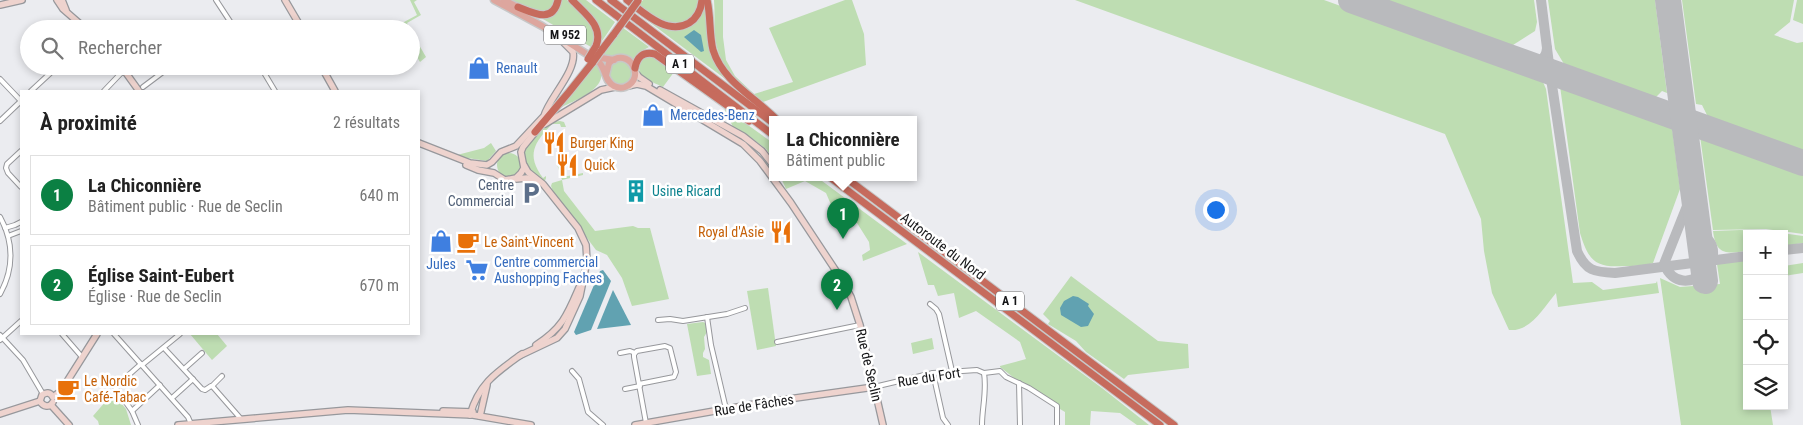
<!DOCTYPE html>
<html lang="fr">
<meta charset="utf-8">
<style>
body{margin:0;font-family:"Roboto Condensed",sans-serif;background:#f2f2f2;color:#222}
.controls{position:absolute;right:15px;bottom:15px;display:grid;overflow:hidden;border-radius:0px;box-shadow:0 2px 8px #0003}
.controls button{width:45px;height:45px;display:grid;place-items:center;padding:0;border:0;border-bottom:1px solid #e0e0e0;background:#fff;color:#222;font:25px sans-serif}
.you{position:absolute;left:1215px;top:209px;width:18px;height:18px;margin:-12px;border:4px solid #fff;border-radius:50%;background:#1a73e8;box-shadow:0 0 0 8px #1a73e833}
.badge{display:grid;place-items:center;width:32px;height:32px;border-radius:50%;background:#0b8043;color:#fff;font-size:16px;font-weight:700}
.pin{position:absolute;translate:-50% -41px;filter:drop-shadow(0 1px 2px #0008)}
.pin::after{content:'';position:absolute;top:26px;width:18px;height:15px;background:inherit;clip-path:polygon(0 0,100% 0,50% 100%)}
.popup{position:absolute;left:769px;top:116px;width:148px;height:65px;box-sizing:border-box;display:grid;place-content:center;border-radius:0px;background:#fff;filter:drop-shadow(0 1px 4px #0005);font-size:16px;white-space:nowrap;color:#767676}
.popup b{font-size:19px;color:#222}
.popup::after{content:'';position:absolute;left:50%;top:100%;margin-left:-10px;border:10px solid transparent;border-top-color:#fff}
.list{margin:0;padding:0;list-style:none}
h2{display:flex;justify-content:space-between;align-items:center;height:65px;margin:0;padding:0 20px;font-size:21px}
h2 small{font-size:16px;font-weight:400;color:#767676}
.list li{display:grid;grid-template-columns:32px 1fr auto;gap:15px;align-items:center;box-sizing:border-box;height:80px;margin:0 10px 10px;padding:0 10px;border:1px solid #e0e0e0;border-radius:0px}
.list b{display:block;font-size:19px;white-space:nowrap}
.list p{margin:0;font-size:16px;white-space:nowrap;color:#767676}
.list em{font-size:16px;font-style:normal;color:#767676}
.icon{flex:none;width:28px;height:28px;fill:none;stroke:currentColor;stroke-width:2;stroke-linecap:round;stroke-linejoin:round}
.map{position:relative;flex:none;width:1803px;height:425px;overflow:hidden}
.search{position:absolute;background:#fff;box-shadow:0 2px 8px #0003;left:20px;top:20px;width:400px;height:55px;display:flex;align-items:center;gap:12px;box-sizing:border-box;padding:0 18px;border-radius:28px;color:#767676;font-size:19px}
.panel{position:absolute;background:#fff;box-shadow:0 2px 8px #0003;left:20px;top:90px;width:400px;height:245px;border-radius:0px}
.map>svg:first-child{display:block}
</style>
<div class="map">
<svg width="1803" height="425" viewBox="0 0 1803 425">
<rect width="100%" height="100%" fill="#ebecf0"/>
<g fill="#beddb2">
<path d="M410,0h7l-3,2 7,13 -14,8 3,6h-19l26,-14z"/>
<path d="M511,0h44c-7,22 -30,6 -44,0z"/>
<path d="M561,0h6c13,13 35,28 24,47l-48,-28 15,-9z"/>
<path d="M575,0h11l29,22 -13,19 -2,-1c0,-19 -12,-27 -25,-40z"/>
<path d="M643,0h56c-9,38 -39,21 -60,5z"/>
<path d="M704,0l4,30 20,51 -92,-69 1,-2 15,11 37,5z"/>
<path d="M714,0h9v37l3,23 9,16 19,18 39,-12 -24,-54 76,-28h7l12,34 2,31 -103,37c-22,-19 -46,-34 -48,-67 -1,-11 0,-23 -1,-35z"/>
<path d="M1075,0h249l214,77 5,5 3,7 27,194 19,-1 11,8 53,-7 1,-2 2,12 -101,14 -2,-14c-12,14 -25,39 -47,37l-17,-37 -8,-42 -3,-32 -36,-85z"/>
<path d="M1377,0h157l3,22 -2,9 -22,14 -8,2z"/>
<path d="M1548,0h107l12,93 -5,-2 -9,9 -86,-31 -12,-20z"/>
<path d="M1682,0h112l-4,22 -16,13 23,8 6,-1v112l-94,-35 -7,-14 -6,-1z"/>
<path d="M1797,0h6v24l-10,-4z"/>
<path d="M622,27l27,20 -11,6 -4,7c-15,-9 -18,-2 -32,-6z"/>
<path d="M411,31l15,26 -6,5 -9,-15z"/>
<path d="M647,56l9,2 18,14 -11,15c-14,-7 -29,-9 -22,-27z"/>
<circle cx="620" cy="73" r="12"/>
<path d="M594,64l3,1c17,21 -21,35 -37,43z"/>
<path d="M1560,86l112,41 8,62 -27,74c-9,3 -18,3 -28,3 -29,2 -36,-4 -45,-33z"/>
<path d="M724,108l49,35v16l-7,-10 -13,-10 -20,-12z"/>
<path d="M560,121l4,1 2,5h-5l-1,-3h-8c-18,19 -26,31 -9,54l3,-2v2l-1,3h-4l-15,-15 -3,-15 24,-26 5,-3z"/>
<path d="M1700,136l103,37v61l-37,-5 -53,1z"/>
<path d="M491,143l5,8 -9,10 -26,-4 -4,-2 27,-7z"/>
<circle cx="509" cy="165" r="12"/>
<path d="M556,161l2,2 5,14 20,-4v2l-21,5 2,11 31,40 38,-5 5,2h12l19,71 -37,7 -10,-28 -15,-23 -11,-5 -42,-56 -3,-8 1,-3 10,-3z"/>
<path d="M781,178h37l89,66 -44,17 -1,-6 8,-5 -1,-8 -12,-19h-10l-5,-12 -7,3 -9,-21 -21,-12 -19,8z"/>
<path d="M1740,230l27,1 36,5v7l-19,3v-12h-37v17c-21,3 -31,4 -34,-20z"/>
<path d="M918,252l184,136 47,37h-12l-17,-12 -29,-2 -1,14h-25v-13l-30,-18 -35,-27v-1l26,-7 -6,-17 -44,-31 -17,7 -5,-25 -16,3 -4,-11h-6z"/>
<path d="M1743,260l4,3v143h23l3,19h-92l-21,-147 20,9 40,-3 -3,-20z"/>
<path d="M1803,263v10l-19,3v-10z"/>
<path d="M1071,276l87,65 30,3 1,24 -61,7 -4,4 -38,-27 -10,-11 -28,-17 2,-3 -7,-7z"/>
<path d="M768,288l8,58 -19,4 -10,-59z"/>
<path d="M703,322l2,1 2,9 -3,5 1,12 -2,4v4l6,3 2,14 -14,2 -10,-52z"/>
<path d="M190,334h27l10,12 -15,14z"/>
<path d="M932,338l2,11 -21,5 -2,-11z"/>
<path d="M115,396l11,13 5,16h-32l-1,-4 -5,-5 13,-15z"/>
</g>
<g fill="#61a2b1">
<path d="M694,30l7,5 3,16 -3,1 -17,-15z"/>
<path d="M603,270l8,11 -20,49 -15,5 -2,-3 26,-61z"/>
<path d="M613,290l18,35 -34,4z"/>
<path d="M1073,296l5,1 11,7 -1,2 6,8 -6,12 -7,1 -20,-12 -1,-7 4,-7z"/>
</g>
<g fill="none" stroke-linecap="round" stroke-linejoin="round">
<g stroke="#b9babd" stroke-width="10">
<path d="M1541,0l9,72 27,179c9,20 17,21 38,22l132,-17"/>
<path d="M1523,62c12,2 23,0 24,-14"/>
<path d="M1693,191l-29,73c19,44 75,-11 35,-31"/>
<path d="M1784,250l19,-2"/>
</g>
<g stroke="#b9babd" stroke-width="26">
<path d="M1351,0l452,163"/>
<path d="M1668,0l37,281"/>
</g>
<defs>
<g id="street">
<path d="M216,0l19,29"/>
<path d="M260,66l15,25"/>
<path d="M0,79l21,22"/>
<path d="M143,87l28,-21"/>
<path d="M31,91l27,-25"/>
<path d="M104,91l20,-21"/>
<path d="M0,121l21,-20"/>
<path d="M21,151l-14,13 -1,4 2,5 13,14"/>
<path d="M0,217c14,25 14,52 0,77"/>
<path d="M5,228l10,-3 6,-3"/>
<path d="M8,236l13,-5"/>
<path d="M930,304l6,5 3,5 13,57"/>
<path d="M707,317l4,28 15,64"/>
<path d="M658,320l12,-1 13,2 44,-7 18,-6"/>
<path d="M62,334l20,23"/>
<path d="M114,334l74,83 3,7"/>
<path d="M0,335l23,25 20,34"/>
<path d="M0,340l21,-19"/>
<path d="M777,342l83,-17"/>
<path d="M164,348l38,41 3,1 6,-4 2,1 28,32"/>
<path d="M620,353l10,-2 5,2"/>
<path d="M141,364l-26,23 17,24 28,-26"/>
<path d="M142,365l38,-31"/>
<path d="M184,369l18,-16"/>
<path d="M572,371l7,8 9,33 15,13"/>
<path d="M933,373l10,45 5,7"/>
<path d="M984,373l16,-2 6,6 23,11 28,18v19"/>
<path d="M1019,383l1,42"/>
<path d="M639,384l35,-7 2,-5 -6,-24 -5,-2 -28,5 -3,3v3l12,66"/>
<path d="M212,386l10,-10"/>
<path d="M874,387l59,-14 44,-3 7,3"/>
<path d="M625,389l15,-3"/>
<path d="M172,398l21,-19"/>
<path d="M132,411l6,14"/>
<path d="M982,425c0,-17 5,-34 2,-52"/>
</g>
<g id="secondary">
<path d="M57,0l6,9 23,20"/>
<path d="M62,0l4,10"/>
<path d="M285,0l17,29"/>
<path d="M0,5l22,-5"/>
<path d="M121,66l18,25"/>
<path d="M321,66l14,25"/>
<path d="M635,72l4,5 10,7"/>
<path d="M628,86l9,-2 9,2 97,58 17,17 31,42 49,74 11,20 9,28 23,100"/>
<path d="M660,90l83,46 19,15 11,14"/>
<path d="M545,124l56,-34 14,-3"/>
<path d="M419,143l51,20 17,2 5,-3 9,-10 15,-6 28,-30c5,-18 33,-45 29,-64l-9,-9"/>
<path d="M466,165l12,5 16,3 11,7 11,-2 5,-5 3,-5 -3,-16 2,-5 14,-17"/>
<path d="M516,179l11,-1 9,4"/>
<path d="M536,345c28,-18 32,-32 45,-62"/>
<path d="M519,356l38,-18 8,-9 15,-33 7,-35 -1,-16 -8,-17 -35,-44 -15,-12 -4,-7"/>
<path d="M53,397l8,-6 36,-57"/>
<path d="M40,401c3,6 10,7 13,1"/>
<path d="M40,401l2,-6c4,-3 8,-3 11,2"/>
<path d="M51,405l18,20"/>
<path d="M443,411l30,1"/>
<path d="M0,414l40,-13"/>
<path d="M470,415c9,-32 27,-43 52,-61"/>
<path d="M480,416l7,-31"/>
<path d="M178,425l170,-15 125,5 58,10"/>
<path d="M635,425l125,-22 114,-16"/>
</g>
<g id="primary">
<path d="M494,0l48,26 56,35c8,7 6,20 16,25 4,2 8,2 11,1 22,-8 4,-42 -16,-24l-3,12"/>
<path d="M504,0l17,9"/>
<path d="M594,53l7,5 13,2"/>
</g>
<g id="highway">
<path d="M572,0c12,13 32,26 24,46"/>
<path d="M596,0l177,135"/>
<path d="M611,0l162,123"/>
<path d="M627,0c16,12 40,36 62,23 8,-5 12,-14 13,-23"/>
<path d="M707,0c4,16 2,34 6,50 10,32 42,47 64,70"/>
<path d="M518,7c15,6 35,17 40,-7"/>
<path d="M601,51l13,-17"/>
<path d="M635,68c2,-11 8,-17 20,-14l94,67"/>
<path d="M535,132l34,-40 24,-30"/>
<path d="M831,178l329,247"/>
<path d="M846,178l328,247"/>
</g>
</defs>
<use href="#street" stroke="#97989c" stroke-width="6"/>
<use href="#secondary" stroke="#97989c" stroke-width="8"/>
<use href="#primary" stroke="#c7c7c7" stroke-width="9"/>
<use href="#highway" stroke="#c7c7c7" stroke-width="9"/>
<use href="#street" stroke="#fff" stroke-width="4"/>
<use href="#secondary" stroke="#eed3ce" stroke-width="5.5"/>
<use href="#primary" stroke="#dda69e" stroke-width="6"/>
<use href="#highway" stroke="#c66b5d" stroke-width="7"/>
<defs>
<g id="highway-bridge">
<path d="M614,34l24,-33"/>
<path d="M588,59l8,-13"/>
<path d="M593,62l8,-11"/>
</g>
</defs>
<use href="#highway-bridge" stroke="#c7c7c7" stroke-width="9" stroke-linecap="butt"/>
<use href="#highway-bridge" stroke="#c66b5d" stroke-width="7"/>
</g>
<defs>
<symbol id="shop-bare" viewBox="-9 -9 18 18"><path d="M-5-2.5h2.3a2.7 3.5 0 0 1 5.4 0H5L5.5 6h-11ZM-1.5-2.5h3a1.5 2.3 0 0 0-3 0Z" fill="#3f7fe0" stroke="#fff" stroke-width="2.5" paint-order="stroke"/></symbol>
<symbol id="restaurant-bare" viewBox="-9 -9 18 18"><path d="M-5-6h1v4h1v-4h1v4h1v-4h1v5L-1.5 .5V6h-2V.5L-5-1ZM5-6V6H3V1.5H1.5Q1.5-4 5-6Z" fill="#e8710a" stroke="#fff" stroke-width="2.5" paint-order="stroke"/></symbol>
<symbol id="building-bare" viewBox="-9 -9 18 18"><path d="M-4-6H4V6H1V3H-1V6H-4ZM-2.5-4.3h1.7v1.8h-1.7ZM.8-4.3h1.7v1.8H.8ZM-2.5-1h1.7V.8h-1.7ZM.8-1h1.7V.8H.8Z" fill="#0f9aa8" stroke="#fff" stroke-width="2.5" paint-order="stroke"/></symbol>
<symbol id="parking-bare" viewBox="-9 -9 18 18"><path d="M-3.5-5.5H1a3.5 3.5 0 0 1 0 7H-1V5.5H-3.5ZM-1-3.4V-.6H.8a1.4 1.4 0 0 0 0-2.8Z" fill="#5c6f8a" stroke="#fff" stroke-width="2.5" paint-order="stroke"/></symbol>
<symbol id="cafe-bare" viewBox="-9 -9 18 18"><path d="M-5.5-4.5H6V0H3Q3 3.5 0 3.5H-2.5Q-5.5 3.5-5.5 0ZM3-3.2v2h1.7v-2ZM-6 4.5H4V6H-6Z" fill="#e8710a" stroke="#fff" stroke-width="2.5" paint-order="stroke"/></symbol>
<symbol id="supermarket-bare" viewBox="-9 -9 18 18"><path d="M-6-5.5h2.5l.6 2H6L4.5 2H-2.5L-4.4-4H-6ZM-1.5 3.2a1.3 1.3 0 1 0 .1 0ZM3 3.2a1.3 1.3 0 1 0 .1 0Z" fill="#3f7fe0" stroke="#fff" stroke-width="2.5" paint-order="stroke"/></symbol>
</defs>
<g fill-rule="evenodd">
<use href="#shop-bare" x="463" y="52" width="32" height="32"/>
<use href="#shop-bare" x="637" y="99" width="32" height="32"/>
<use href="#restaurant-bare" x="538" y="127" width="32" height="32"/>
<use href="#restaurant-bare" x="551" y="149" width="32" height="32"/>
<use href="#building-bare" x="620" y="175" width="32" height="32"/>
<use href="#parking-bare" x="515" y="177" width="32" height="32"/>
<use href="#restaurant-bare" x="765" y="216" width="32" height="32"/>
<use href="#shop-bare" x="425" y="225" width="32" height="32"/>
<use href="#cafe-bare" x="452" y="226" width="32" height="32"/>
<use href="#supermarket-bare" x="461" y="254" width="32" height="32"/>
<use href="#cafe-bare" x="52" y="373" width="32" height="32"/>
</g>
<g text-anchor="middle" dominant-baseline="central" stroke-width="5" stroke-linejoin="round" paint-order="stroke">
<g fill="#fff" stroke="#5b5b5d" stroke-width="1">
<rect x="544" y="25.5" width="42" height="19" rx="4"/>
<rect x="666" y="54.5" width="28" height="19" rx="4"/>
<rect x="996" y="291.5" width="28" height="19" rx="4"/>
</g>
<g font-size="12" font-weight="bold" fill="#151517">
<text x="565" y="35">M 952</text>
<text x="680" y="64">A 1</text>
<text x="1010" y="301">A 1</text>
</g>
<g font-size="14" fill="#366cbe" stroke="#fff" text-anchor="start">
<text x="496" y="68">Renault</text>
<text x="670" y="115">Mercedes-Benz</text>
<text x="494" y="262">Centre commercial<tspan x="494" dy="16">Aushopping Faches</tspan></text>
<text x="441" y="264" text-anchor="middle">Jules</text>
</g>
<g font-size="14" fill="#c56008" stroke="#fff" text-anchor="start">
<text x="570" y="143">Burger King</text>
<text x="584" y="165">Quick</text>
<text x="764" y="232" text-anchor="end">Royal d'Asie</text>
<text x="484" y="242">Le Saint-Vincent</text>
<text x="84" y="381">Le Nordic<tspan x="84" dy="16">Café-Tabac</tspan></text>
</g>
<g font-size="14" fill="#4e5e75" stroke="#fff" text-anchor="end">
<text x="514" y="185">Centre<tspan x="514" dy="16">Commercial</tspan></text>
</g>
<g font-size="14" fill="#0d838f" stroke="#fff" text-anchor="start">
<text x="652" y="191">Usine Ricard</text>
</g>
<g font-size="14" fill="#151517" stroke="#fff">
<text transform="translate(943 246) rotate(37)">Autoroute du Nord</text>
<text transform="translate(869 365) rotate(77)">Rue de Seclin</text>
<text transform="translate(929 377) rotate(-9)">Rue du Fort</text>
<text transform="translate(754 405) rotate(-9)">Rue de Fâches</text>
</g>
</g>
</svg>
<div class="controls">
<button>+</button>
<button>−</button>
<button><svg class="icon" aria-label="locate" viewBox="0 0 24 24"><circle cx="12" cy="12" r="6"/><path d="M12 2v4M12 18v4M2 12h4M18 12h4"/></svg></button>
<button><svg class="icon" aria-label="layers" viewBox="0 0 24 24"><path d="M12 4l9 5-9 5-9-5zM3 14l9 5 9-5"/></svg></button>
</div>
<div class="you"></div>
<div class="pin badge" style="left:843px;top:239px">1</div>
<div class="popup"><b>La Chiconnière</b>Bâtiment public</div>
<div class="pin badge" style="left:837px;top:310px">2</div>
<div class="search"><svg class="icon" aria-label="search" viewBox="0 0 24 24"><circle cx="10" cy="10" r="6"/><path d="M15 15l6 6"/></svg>Rechercher</div>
<section class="panel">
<h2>À proximité<small>2 résultats</small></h2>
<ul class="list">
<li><span class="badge">1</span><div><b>La Chiconnière</b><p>Bâtiment public · Rue de Seclin</p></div><em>640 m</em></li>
<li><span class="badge">2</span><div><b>Église Saint-Eubert</b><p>Église · Rue de Seclin</p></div><em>670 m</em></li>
</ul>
</section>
</div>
